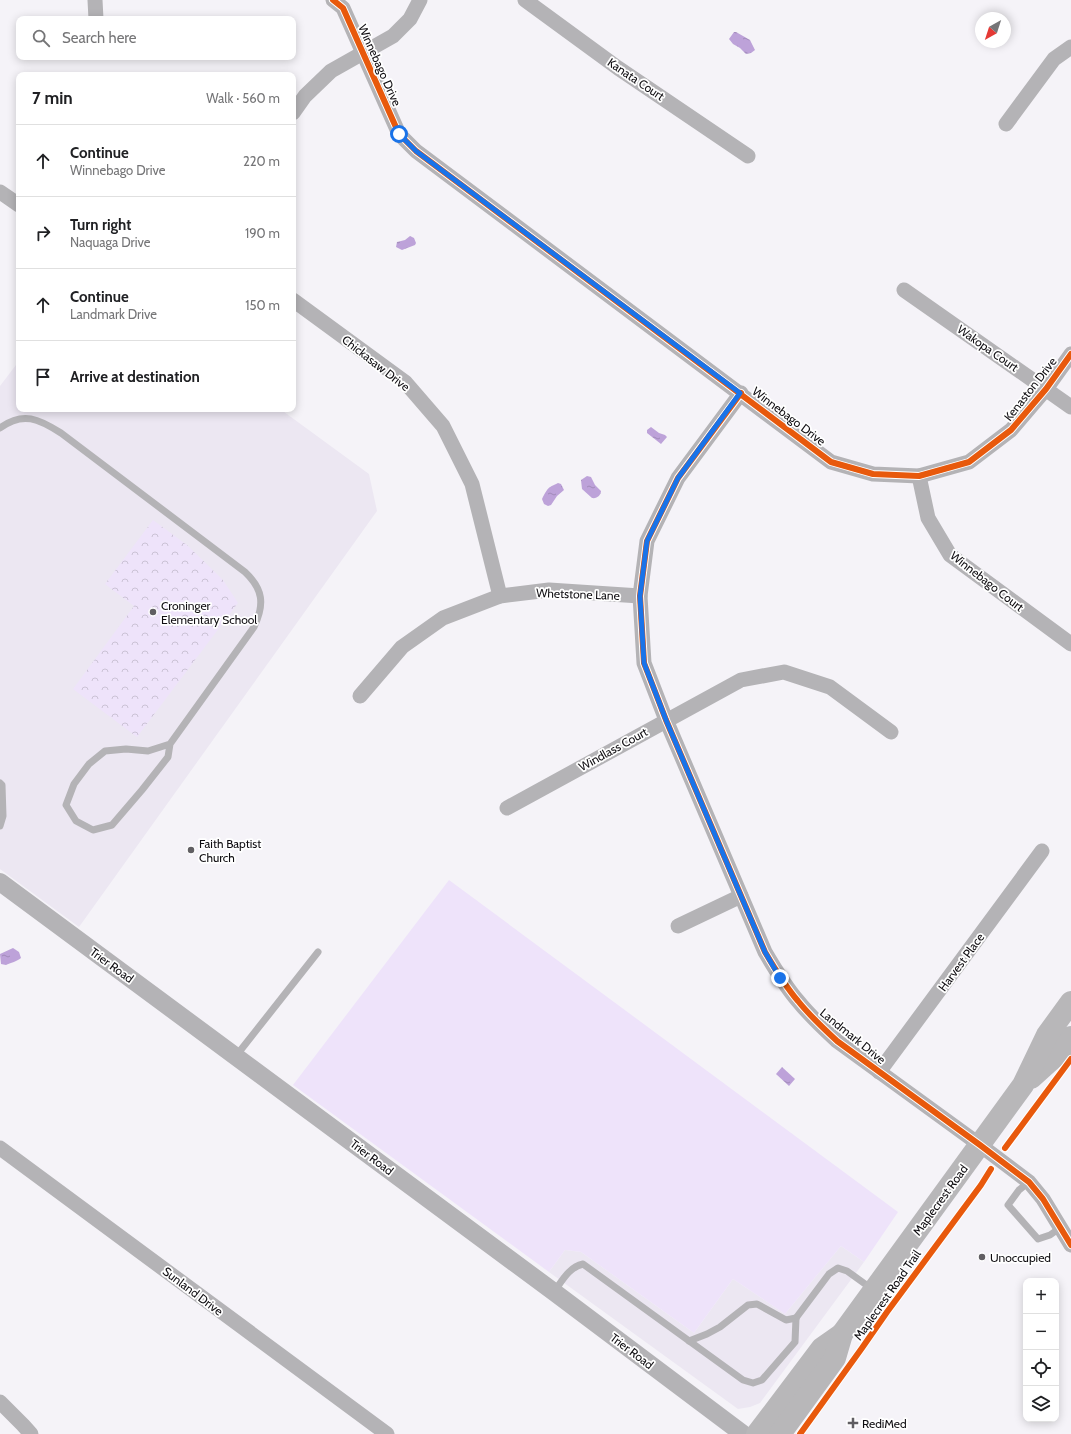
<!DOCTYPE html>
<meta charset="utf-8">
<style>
body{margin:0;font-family:Cabin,sans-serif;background:#f6f6f6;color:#202124}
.controls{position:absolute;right:12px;bottom:12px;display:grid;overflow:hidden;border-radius:8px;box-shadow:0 2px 10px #0003}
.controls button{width:36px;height:36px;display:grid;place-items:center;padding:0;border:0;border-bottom:1px solid #e0e0e0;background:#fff;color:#202124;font:20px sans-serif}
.compass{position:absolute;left:975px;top:12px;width:36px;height:36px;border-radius:50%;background:#fff;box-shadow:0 2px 10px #0003;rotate:219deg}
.stop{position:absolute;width:12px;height:12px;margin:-9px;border:3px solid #1a73e8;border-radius:50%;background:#fff}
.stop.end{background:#1a73e8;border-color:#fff;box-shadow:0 1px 4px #0008}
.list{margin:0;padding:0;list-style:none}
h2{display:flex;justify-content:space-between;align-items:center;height:52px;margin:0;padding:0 16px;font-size:17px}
h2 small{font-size:13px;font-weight:400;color:#757577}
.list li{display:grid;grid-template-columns:26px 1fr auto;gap:12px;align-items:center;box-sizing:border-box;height:72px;padding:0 16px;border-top:1px solid #e0e0e0}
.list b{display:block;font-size:15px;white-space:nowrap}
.list p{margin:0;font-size:13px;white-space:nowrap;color:#757577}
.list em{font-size:13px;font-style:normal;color:#757577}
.icon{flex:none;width:22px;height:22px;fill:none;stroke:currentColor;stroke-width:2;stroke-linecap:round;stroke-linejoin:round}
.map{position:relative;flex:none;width:1071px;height:1434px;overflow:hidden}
.search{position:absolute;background:#fff;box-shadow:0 2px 10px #0003;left:16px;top:16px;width:280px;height:44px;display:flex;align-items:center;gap:10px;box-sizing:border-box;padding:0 14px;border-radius:8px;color:#757577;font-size:15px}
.panel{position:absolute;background:#fff;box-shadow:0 2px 10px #0003;left:16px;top:72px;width:280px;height:340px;border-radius:8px}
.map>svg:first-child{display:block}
</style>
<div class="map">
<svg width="1071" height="1434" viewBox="0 0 1071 1434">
<defs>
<pattern id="forest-crowns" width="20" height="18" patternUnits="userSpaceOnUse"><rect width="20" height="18" fill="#eee3fa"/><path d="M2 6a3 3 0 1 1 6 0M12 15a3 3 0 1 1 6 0" fill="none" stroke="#cbc2d5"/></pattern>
<pattern id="water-ripples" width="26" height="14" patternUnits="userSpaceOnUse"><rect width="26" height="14" fill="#bda2d9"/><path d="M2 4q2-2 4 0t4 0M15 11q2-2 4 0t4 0" fill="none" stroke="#a18ab9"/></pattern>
</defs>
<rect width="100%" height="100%" fill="#f5f3f8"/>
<g fill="#ece7f2">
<path d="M19,361v48h261l89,65 8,37 -298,416 -79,-58v-483z"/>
<path d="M841,1246l23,16 -104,141 -10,4 -12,2 -189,-137 16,-22 16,2 113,81 39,-54 52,35z"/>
</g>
<path fill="url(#forest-crowns)" d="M153,520l34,25 36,35 15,23 -101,134 -64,-48 61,-83 -29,-22z"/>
<path fill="#eee3fa" d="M449,880l449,332 -34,50 -23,-16 -56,68 -52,-35 -39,54 -113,-81 -16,-2 -16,22 -256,-187z"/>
<g fill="url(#water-ripples)">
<path d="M734,32h2l14,8 5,10 -4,3 -5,1 -6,-6 -7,-4 -4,-5z"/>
<path d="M410,236l4,2 2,5 -1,2 -13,5 -6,-3 1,-5 8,-2z"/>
<path d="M651,427l8,6 6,2 2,2 -6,7 -14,-11v-3z"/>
<path d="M587,476l4,1 4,8 6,6c0,4 -4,8 -9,7l-10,-9 -1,-9z"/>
<path d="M558,483l3,1 3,6 -7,6 -6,9 -3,1 -4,-2 -2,-5c6,-11 5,-11 16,-16z"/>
<path d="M13,948l6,4 2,6c-3,3 -11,5 -15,7l-5,-1 -1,-10z"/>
<path d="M782,1067l13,12 -6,7 -13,-12z"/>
</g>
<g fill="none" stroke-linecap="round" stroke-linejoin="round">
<g stroke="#b4b3b6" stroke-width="7">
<path d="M0,428c23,-17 39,-9 61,5l184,139c18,17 20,32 9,55l-84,117 -2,13 -26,33 -30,35 -19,5 -17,-9 -10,-16 8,-21 15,-20 16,-13 21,-2 22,2 22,-7"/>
<path d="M0,783l2,2 1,31 -3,10"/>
<path d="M236,1056l82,-104"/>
<path d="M1029,1182l-10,8 -11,15 30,34 12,-4 10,-7"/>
<path d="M554,1292c8,-11 15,-25 29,-28l160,116 10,3 9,-3 33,-38 1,-24 33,-44 9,-6 9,3 25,18"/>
<path d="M689,1341l18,-7 13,-7 28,-22 9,-1 29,16 10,-2"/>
</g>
<g stroke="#b4b3b6" stroke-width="15">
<path d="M95,0l1,19"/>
<path d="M333,0l10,8 56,126 17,17 415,311 42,12 46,2 50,-14 42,-32 35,-41 25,-35"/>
<path d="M525,0l93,68 130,88"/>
<path d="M293,113l12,-17 26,-25 62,-35 17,-17 10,-19"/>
<path d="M1006,124l48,-65 17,-12"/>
<path d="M0,192l19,13"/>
<path d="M904,290l167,117"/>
<path d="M293,300l112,82 38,44 29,58 28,112"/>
<path d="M741,393l-63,85 -31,63 -7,55 4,67 22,57 99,232c10,17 20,34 33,49 12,15 25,27 39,40l143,104 49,37 14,17 28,46"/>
<path d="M919,476l9,42 22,37 121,89"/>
<path d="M360,696l42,-49 41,-29 57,-22 49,-6 91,6"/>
<path d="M507,808l234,-128 43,-8 46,15 61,45"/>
<path d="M678,926l63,-30"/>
<path d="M879,1072l163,-221"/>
<path d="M0,1148l387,286"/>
<path d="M0,1402l23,23 8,9"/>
</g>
<path stroke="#b4b3b6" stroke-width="18" d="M0,882l554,410 189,142"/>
<g stroke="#b8b7b9" stroke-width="22">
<path d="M1031,1078l31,-28 9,-13"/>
<path d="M757,1434l65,-86 20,-14"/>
<path d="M780,1434l55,-76 7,-24 181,-249 24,-50 24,-33"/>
</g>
<defs>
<g id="cycleway">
<path d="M333,0l10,8 56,126 17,17 415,311 42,12 46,2 50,-14 42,-32 35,-41 25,-35"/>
<path d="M741,393l-63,85 -31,63 -7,55 4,67 22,57 99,232c10,17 20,34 33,49 12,15 25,27 39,40l143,104 49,37 14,17 28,46"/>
<path d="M1005,1148l66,-89"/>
<path d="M800,1434l62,-86 25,-36 94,-127 10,-16"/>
</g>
</defs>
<use href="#cycleway" stroke="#fff" stroke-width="8"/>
<use href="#cycleway" stroke="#e8590c" stroke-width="6"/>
</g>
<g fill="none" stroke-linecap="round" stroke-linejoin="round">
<path stroke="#1a73e8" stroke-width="5" d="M399,134l17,17 324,242 -62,85 -31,63 -7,55 4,67 22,57 75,176 24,56 15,26"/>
</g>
<g fill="#605e62" stroke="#fff" stroke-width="1.5">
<circle cx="153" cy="612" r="4"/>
<circle cx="191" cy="850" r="4"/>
<circle cx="982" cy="1257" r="4"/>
<path d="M851 1417h4v4h4v4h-4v4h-4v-4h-4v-4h4z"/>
</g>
<g text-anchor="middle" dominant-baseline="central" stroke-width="3.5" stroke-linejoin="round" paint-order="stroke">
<g font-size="12" fill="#0f0d11" stroke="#fff">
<text transform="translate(380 65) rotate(66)">Winnebago Drive</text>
<text transform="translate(636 79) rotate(34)">Kanata Court</text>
<text transform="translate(988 348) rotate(35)">Wakopa Court</text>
<text transform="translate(376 363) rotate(38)">Chickasaw Drive</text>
<text transform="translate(1030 389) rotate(-52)">Kenaston Drive</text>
<text transform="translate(789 416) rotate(37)">Winnebago Drive</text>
<text transform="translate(987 581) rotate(38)">Winnebago Court</text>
<text transform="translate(578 594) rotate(2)">Whetstone Lane</text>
<text transform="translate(613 749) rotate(-29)">Windlass Court</text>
<text transform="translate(961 962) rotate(-54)">Harvest Place</text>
<text transform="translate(112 965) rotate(36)">Trier Road</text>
<text transform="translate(853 1036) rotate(39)">Landmark Drive</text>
<text transform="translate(372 1157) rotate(37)">Trier Road</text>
<text transform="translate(940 1200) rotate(-54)">Maplecrest Road</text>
<text transform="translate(193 1291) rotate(37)">Sunland Drive</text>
<text transform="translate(887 1295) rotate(-55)">Maplecrest Road Trail</text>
<text transform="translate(632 1351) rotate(37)">Trier Road</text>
</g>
<g font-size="12" fill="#0f0d11" stroke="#fff" text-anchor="start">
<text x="161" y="605">Croninger<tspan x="161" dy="14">Elementary School</tspan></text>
<text x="199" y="843">Faith Baptist<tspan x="199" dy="14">Church</tspan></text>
<text x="990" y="1257">Unoccupied</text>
<text x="862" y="1423">RediMed</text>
</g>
</g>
</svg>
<div class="controls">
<button>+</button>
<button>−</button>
<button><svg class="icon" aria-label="locate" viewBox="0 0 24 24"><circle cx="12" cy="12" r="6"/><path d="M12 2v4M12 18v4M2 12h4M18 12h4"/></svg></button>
<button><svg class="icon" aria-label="layers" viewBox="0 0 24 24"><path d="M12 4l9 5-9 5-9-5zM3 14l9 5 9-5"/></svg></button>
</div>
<svg class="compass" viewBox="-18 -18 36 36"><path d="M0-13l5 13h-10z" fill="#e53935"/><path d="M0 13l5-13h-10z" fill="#757577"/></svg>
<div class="stop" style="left:399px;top:134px"></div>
<div class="stop end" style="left:780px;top:978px"></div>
<div class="search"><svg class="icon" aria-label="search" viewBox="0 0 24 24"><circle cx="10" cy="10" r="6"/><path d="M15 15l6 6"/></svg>Search here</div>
<section class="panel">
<h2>7 min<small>Walk · 560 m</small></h2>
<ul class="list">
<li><svg class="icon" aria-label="ahead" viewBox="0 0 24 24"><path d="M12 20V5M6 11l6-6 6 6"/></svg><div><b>Continue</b><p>Winnebago Drive</p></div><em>220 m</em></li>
<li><svg class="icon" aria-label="right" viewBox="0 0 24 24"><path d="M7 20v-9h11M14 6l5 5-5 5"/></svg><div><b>Turn right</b><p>Naquaga Drive</p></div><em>190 m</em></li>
<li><svg class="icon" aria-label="ahead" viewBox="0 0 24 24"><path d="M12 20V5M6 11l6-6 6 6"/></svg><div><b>Continue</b><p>Landmark Drive</p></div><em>150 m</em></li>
<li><svg class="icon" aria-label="arrive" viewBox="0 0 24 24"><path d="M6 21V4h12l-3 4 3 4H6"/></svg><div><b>Arrive at destination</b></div></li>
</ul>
</section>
</div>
